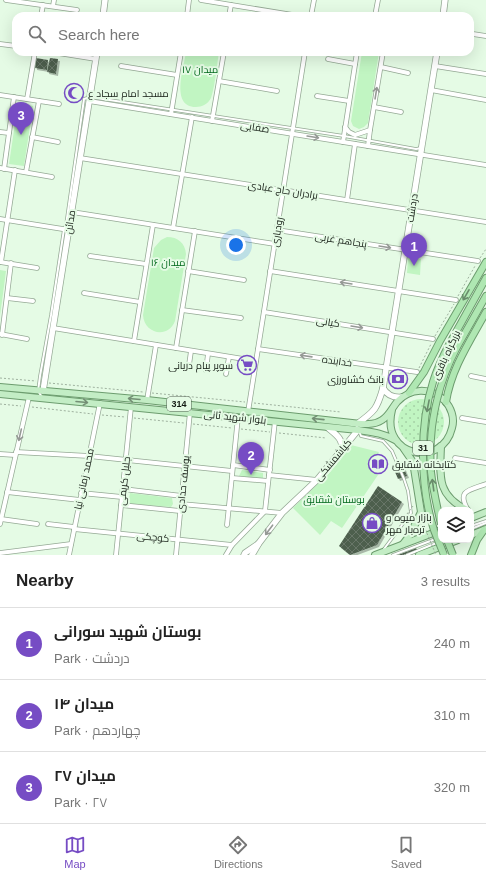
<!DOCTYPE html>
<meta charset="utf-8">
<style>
body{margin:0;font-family:Helvetica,Cairo,sans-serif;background:#f2f2f2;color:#222}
.controls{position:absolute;right:12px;bottom:12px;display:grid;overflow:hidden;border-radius:8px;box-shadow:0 4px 16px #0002}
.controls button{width:36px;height:36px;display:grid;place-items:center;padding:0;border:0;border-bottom:1px solid #e0e0e0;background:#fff;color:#222;font:20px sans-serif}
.you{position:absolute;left:236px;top:245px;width:14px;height:14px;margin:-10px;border:3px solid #fff;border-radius:50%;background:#1a73e8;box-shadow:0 0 0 6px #1a73e833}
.badge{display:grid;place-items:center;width:26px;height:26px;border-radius:50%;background:#764cc4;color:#fff;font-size:13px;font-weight:700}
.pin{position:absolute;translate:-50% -33px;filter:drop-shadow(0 1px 2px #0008)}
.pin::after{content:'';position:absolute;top:21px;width:14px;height:12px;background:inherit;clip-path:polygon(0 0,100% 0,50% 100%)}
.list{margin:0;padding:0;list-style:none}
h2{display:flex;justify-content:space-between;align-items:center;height:52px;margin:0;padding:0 16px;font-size:17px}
h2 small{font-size:13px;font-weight:400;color:#767676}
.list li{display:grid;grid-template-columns:26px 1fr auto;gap:12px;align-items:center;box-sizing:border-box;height:72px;padding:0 16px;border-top:1px solid #e0e0e0}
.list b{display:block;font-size:15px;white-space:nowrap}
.list p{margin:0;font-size:13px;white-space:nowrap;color:#767676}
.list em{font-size:13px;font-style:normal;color:#767676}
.icon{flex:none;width:22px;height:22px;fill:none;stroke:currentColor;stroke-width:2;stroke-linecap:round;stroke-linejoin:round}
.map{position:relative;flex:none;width:486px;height:555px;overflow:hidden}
.search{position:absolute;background:#fff;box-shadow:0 4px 16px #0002;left:12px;right:12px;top:12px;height:44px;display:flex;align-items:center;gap:10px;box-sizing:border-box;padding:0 14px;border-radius:12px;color:#767676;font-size:15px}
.sheet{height:268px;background:#fff}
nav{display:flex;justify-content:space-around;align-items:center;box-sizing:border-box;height:56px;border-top:1px solid #e0e0e0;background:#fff;font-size:11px;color:#767676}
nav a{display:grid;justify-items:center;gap:2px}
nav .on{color:#764cc4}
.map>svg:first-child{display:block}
</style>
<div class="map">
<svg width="486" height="555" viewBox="0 0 486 555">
<defs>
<pattern id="grass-dots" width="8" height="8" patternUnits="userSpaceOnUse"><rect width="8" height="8" fill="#c1f5c2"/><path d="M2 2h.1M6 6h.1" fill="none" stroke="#a5d1a6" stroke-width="1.8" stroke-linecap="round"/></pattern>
<pattern id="building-cross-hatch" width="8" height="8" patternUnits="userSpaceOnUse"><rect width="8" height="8" fill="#4d5f4d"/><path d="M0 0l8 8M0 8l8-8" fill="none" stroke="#687668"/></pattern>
<filter id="shadow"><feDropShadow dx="2" dy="2" stdDeviation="0" flood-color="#0004"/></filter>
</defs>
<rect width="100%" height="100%" fill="#e5fbe5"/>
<circle fill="url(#grass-dots)" cx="421" cy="422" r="23"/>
<g fill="#c1f5c2">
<path d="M186,52h33c-2,12 -4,35 -8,46 -3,6 -9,9 -15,9 -26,0 -12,-40 -10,-55z"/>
<path d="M362,52h17l-11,71 -4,4 -5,2 -6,-3 -2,-5z"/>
<path d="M18,103l15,3 -9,60 -15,-2z"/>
<path d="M167,237c11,0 18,6 19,17l-11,67c-7,18 -31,13 -32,-6l11,-67 7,-8z"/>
<path d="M408,256l13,3 -1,16 -13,-2z"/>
<path d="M0,270l6,1 -6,45z"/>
<path d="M351,445l28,7 -9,15 8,8 -36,53 -11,-7 -11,14 -27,-27 36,-35z"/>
<path d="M242,470l21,3v5h-18l-6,-2z"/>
<path d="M130,493l42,5 1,6 -2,3 -41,-3 -1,-5z"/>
</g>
<g fill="url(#building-cross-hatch)" filter="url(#shadow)">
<path d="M36,58l12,2 -1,10 -12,-2z"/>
<path d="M50,58l8,1 -2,15 -9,-2z"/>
<path d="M401,461l6,15 -9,3 -6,-14z"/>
<path d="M378,486l24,16 -25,43 -27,10 -11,-9z"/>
<path d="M416,548l1,2 -14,5h-5z"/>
</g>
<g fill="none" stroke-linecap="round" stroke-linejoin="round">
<defs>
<g id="service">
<path d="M42,397l-4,-6 2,-15 11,-61 13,-86 2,-4 18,-126 6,-2 254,39 72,13 5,-1"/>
<path d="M359,431l2,5 22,5 9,10 12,28 4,12 3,22 -27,36"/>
<path d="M471,526l15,-5"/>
<path d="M471,529l15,-6"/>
<path d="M393,555l48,-18"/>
<path d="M407,555l37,-15"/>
</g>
<g id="minor">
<path d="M6,0l71,10"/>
<path d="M201,0l98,16"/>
<path d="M53,6l1,-6"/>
<path d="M41,16l2,-11"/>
<path d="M187,16l2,-16"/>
<path d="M229,16l2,-11"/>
<path d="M311,16l3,-16"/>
<path d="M375,16l3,-16"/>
<path d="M473,34l13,2"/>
<path d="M0,44l16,2"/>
<path d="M52,52l44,7"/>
<path d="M279,52l4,1"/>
<path d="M328,59l27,5"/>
<path d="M121,66l56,9"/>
<path d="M435,66l51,8"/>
<path d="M381,67l27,6"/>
<path d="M219,81l58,10"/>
<path d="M431,90l55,10"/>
<path d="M0,95l59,9"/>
<path d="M317,96l32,5"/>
<path d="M27,99l8,-47"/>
<path d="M89,101l397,64"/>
<path d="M374,107l27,5"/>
<path d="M171,114l10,-62"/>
<path d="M212,121l12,-69"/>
<path d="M345,127l4,5 6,3 15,-5 13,-78"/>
<path d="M0,132l9,1"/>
<path d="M32,137l26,5"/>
<path d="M343,142l14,-90"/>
<path d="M368,146l2,-16"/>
<path d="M80,158l406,64"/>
<path d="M0,168l52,9"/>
<path d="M4,169l10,-72"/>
<path d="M26,172l13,-71"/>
<path d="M347,200l8,-56"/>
<path d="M72,212l203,32"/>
<path d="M0,219l69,11"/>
<path d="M173,228l19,-111"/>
<path d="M277,230l201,31"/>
<path d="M90,256l56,8"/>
<path d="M0,262l37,6"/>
<path d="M1,262l14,-92"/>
<path d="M188,271l56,9"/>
<path d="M270,271l186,29"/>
<path d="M84,293l56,9"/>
<path d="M7,298l26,3"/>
<path d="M182,310l59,8"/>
<path d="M264,312l169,27"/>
<path d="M53,328l203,33"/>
<path d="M0,334l27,5"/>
<path d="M2,335l9,-72"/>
<path d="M134,341l19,-116"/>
<path d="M176,348l19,-117"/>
<path d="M258,349l159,23"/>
<path d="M189,365l2,-14"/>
<path d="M206,370l2,-16"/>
<path d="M226,374l3,-17"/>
<path d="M471,376l15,3"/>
<path d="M147,400l9,-55"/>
<path d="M248,412l57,-360"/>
<path d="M462,418l24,4"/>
<path d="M16,452l73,4 143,15"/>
<path d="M0,454l15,1"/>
<path d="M455,458l31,5"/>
<path d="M233,465l37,5"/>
<path d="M269,475l48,5"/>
<path d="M232,478l36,3"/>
<path d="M123,489l59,7"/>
<path d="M7,492l73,8"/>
<path d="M81,493l41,4"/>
<path d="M181,504l101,9"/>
<path d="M121,505l59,6"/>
<path d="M468,510c-12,-20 2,-20 18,-26"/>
<path d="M1,519l36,5"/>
<path d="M0,524l29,-127"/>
<path d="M48,524l26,3"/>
<path d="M227,525l11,-108"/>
<path d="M74,529l158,16"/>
<path d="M0,553l71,-9"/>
<path d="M69,555l31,-152"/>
<path d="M116,555l15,-148"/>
<path d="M176,555l14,-143"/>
<path d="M226,555l6,-10 33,-34 10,-90"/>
</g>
<g id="secondary">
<path d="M103,16l2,-16"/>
<path d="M443,16l2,-16"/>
<path d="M383,388c4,7 10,10 19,9"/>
<path d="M43,391l54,-339"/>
<path d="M357,424c18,-13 20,-15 26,-36l54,-336"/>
<path d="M327,427c8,7 16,11 15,23"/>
<path d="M244,555l1,-2 13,-9"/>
<path d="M252,555l7,-12 23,-30 35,-33 41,-50"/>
</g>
<g id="primary">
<path d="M0,387l147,13 205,23c9,1 21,3 30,-3 7,-4 10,-12 15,-18 13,-14 33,-15 47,-2 7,7 11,18 8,28 -10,41 -72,29 -60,-18"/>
<path d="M0,394l358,36c13,2 25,3 37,10"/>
<path d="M441,446c-1,29 -5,49 26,64"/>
<path d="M471,518l15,-6"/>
<path d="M471,535l15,-6"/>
<path d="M403,544l7,-9 11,-23 -8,-50 -9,-13"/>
<path d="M375,555l66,-25"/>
<path d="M419,555l39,-15"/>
</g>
<g id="trunk">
<path d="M450,343l36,-65"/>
<path d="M457,347l29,-51"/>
<path d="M409,393l15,-21 16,-31 46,-79"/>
<path d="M446,402c5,-33 24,-61 40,-90"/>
<path d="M471,555l6,-15 7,-10"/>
</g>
</defs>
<use href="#service" stroke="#95a995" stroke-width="3.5"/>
<use href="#minor" stroke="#95a995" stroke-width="5.5"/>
<use href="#secondary" stroke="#95a995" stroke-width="7"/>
<use href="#primary" stroke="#6c9c6e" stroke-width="8"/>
<use href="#trunk" stroke="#6c9c6e" stroke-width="8"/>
<g stroke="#9fb19f" stroke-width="1" stroke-dasharray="2 2" stroke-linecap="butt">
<path d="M480,258l6,-9"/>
<path d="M458,296l17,-30"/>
<path d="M435,336l19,-32"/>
<path d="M419,368l12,-24"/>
<path d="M0,378l36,3"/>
<path d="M49,383l94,9"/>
<path d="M152,393l93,9"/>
<path d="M254,403l87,9"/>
<path d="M0,404l21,2"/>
<path d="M32,407l61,7"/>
<path d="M102,415l23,2"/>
<path d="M134,418l50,5"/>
<path d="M193,424l39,4"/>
<path d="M241,429l29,3"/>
<path d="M279,433l47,5"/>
</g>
<use href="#service" stroke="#fff" stroke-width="2"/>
<use href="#minor" stroke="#fff" stroke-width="4"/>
<use href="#secondary" stroke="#fff" stroke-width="5.5"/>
<use href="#primary" stroke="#c3edc5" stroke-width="6"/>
<use href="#trunk" stroke="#afe7b2" stroke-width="6"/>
<defs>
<g id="trunk-bridge">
<path d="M441,524c-4,-17 -8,-34 -10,-52 -3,-43 6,-87 26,-125"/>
<path d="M447,540l6,15"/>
<path d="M444,555c-3,-8 -7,-17 -10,-25 -14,-43 -15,-104 -1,-148 4,-13 10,-26 17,-39"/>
</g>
</defs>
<use href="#trunk-bridge" stroke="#6c9c6e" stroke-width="8" stroke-linecap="butt"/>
<g stroke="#9fb19f" stroke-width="1" stroke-dasharray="2 2" stroke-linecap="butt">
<path d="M407,514l6,-8"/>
<path d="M407,515l17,11 12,29"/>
</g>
<use href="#trunk-bridge" stroke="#afe7b2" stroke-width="6"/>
</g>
<defs><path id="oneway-shaft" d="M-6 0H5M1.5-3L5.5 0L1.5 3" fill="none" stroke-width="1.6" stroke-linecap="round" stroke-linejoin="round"/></defs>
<g stroke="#959995">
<use href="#oneway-shaft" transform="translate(376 93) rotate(-81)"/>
<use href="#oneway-shaft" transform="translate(313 137) rotate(9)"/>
<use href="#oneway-shaft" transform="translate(385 247) rotate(9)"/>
<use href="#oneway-shaft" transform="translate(346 283) rotate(-171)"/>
<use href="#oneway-shaft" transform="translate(357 327) rotate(9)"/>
<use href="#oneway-shaft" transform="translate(306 356) rotate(-172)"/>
<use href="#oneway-shaft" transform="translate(20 435) rotate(103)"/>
<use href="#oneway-shaft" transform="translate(269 530) rotate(127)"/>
</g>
<g stroke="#698c6b">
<use href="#oneway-shaft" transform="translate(466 295) rotate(120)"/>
<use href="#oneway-shaft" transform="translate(428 406) rotate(101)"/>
<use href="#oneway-shaft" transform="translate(433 485) rotate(-98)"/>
</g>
<g stroke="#748f75">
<use href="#oneway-shaft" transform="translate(134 399) rotate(-175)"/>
<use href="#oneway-shaft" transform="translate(82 402) rotate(5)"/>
<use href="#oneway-shaft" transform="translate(318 419) rotate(-174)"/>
</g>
<defs>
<symbol id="mosque-ring" viewBox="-11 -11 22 22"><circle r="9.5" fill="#e5fbe5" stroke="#764cc4" stroke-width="1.5"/><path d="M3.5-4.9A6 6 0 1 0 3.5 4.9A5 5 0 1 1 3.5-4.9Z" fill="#764cc4"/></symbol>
<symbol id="supermarket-ring" viewBox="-11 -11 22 22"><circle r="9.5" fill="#e5fbe5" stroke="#764cc4" stroke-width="1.5"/><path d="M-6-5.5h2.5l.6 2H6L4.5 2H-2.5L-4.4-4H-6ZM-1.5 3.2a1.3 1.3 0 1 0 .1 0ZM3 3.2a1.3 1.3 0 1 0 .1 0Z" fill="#764cc4"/></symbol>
<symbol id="bank-ring" viewBox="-11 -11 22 22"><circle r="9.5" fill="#e5fbe5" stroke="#764cc4" stroke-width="1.5"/><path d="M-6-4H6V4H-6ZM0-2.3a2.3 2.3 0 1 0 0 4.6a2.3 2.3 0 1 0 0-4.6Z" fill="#764cc4"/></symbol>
<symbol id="library-ring" viewBox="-11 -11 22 22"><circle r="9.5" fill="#e5fbe5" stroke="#764cc4" stroke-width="1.5"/><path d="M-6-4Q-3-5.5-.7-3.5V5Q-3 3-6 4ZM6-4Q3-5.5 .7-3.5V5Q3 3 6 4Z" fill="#764cc4"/></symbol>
<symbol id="shop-ring" viewBox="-11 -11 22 22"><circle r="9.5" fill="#e5fbe5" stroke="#764cc4" stroke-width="1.5"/><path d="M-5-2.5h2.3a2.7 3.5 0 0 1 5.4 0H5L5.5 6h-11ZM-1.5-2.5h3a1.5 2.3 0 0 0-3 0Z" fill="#764cc4"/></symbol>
</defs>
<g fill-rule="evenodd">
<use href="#mosque-ring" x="63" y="82" width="22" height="22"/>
<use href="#supermarket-ring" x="236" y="354" width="22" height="22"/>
<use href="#bank-ring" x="387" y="368" width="22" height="22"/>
<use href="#library-ring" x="367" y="453" width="22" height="22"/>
<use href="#shop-ring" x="361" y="512" width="22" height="22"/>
</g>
<g text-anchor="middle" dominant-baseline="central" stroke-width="4" stroke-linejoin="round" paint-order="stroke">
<g fill="#e5fbe5" stroke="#535f53" stroke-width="1">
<rect x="167" y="397" width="24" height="14" rx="3"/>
<rect x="413" y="441" width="20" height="14" rx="3"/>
</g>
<g font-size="9" font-weight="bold" fill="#141c14">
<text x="179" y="404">314</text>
<text x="423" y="448">31</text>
</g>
<g font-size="10" fill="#02691d" stroke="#e5fbe5">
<text x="200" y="69">میدان ۱۷</text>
<text x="168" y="262">میدان ۱۶</text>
<text x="334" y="499">بوستان شقایق</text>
</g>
<g font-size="10" fill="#141c14" stroke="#e5fbe5" text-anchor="start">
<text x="88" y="93">مسجد امام سجاد ع</text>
<text x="233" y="365" text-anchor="end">سوپر پیام دریانی</text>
<text x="384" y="379" text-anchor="end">بانک کشاورزی</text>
<text x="392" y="464">کتابخانه شقایق</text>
<text x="386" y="517">بازار میوه و<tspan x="386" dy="12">تره‌بار مهر</tspan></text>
</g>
<g font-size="10" fill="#141c14" stroke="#e5fbe5">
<text transform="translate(255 127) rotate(9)">صفایی</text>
<text transform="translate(283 190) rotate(9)">برادران حاج عبادی</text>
<text transform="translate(412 208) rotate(-81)">دردشت</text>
<text transform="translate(70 222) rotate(-81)">مدائن</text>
<text transform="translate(277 232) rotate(-81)">رودباری</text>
<text transform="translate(341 240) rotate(9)">پنجاهم غربی</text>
<text transform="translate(328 322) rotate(9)">کیانی</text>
<text transform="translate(446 355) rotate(-65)">بزرگراه باقری</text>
<text transform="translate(337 361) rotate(8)">خدابنده</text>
<text transform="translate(235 417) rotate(6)">بلوار شهید ثانی</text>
<text transform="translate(333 460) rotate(-50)">کیاشمشکی</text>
<text transform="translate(84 479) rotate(-78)">محمد زمانی نیا</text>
<text transform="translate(124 481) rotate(-84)">جلیل کریمی</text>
<text transform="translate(183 484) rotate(-84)">یوسف حدادی</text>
<text transform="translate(153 537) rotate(6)">کوچکی</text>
</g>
</g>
</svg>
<div class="controls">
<button><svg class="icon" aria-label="layers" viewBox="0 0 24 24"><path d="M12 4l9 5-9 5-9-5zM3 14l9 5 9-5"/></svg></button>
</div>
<div class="you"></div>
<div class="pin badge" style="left:414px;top:266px">1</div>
<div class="pin badge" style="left:251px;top:475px">2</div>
<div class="pin badge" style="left:21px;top:135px">3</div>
<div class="search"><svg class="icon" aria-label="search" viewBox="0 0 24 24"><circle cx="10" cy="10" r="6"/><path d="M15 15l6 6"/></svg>Search here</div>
</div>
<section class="sheet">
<h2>Nearby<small>3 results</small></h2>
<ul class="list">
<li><span class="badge">1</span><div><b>بوستان شهید سورانی</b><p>Park · دردشت</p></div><em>240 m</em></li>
<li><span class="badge">2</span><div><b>میدان ۱۴</b><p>Park · چهاردهم</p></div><em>310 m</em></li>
<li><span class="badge">3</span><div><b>میدان ۲۷</b><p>Park · ۲۷</p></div><em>320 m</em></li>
</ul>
</section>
<nav>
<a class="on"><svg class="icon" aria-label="map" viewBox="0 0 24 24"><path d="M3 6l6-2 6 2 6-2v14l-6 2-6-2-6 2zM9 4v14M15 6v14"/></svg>Map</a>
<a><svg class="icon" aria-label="directions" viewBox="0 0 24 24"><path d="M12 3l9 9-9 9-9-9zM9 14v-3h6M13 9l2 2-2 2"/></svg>Directions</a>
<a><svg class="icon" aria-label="saved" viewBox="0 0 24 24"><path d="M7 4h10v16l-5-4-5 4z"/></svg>Saved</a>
</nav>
